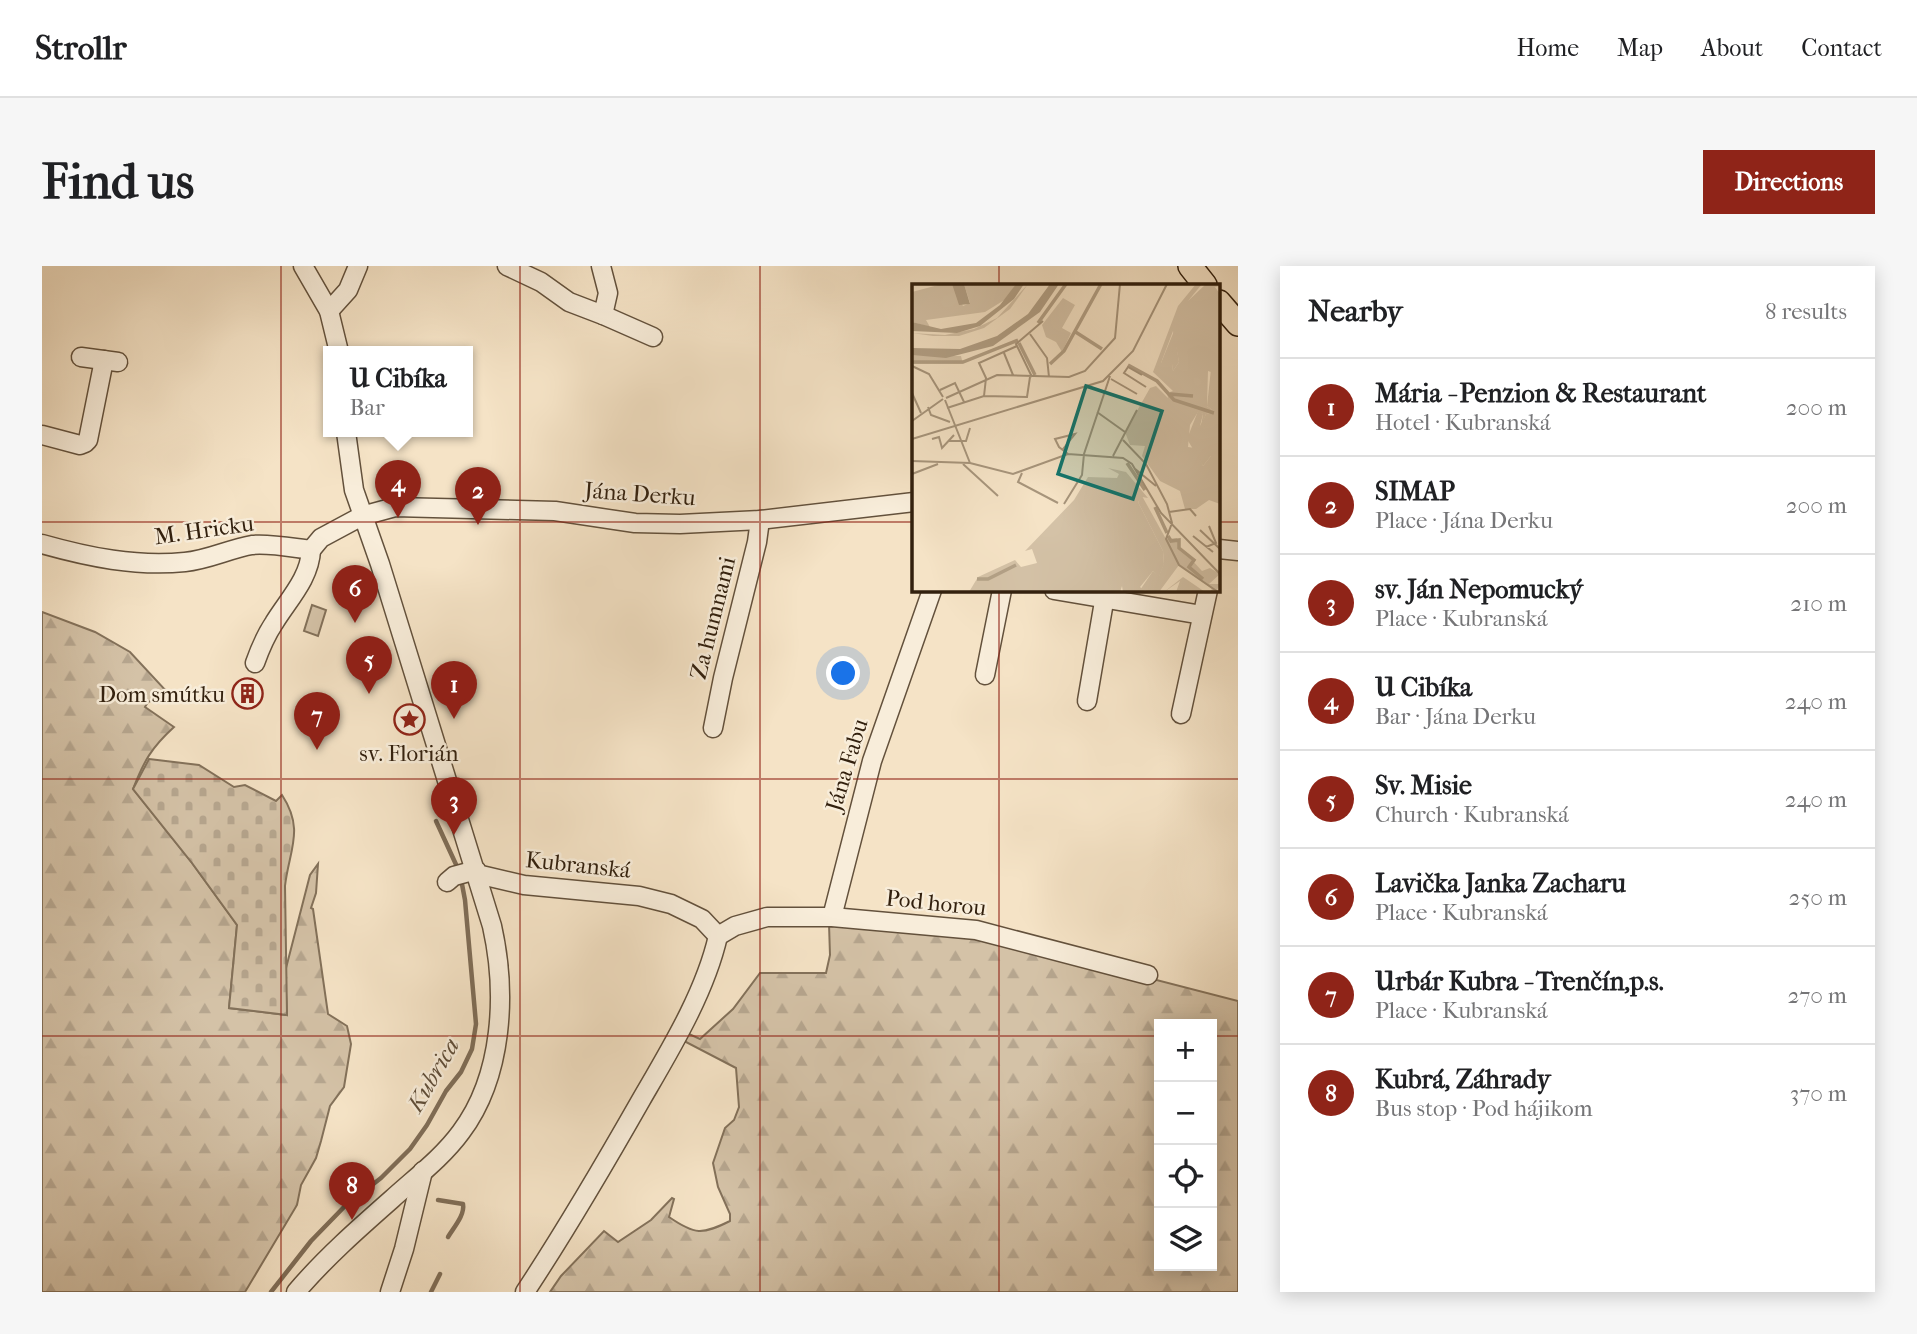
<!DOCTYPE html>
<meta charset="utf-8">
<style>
body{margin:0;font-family:"IM FELL French Canon",serif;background:#f6f6f6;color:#202124}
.controls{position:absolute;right:21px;bottom:21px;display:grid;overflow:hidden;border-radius:0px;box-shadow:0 4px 18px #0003}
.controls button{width:63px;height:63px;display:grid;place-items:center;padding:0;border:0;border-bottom:2px solid #e0e0e0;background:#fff;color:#202124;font:35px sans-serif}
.you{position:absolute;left:802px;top:408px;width:24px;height:24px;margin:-18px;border:5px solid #fff;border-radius:50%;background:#1a73e8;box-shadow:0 0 0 10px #1a73e833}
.badge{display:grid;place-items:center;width:46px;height:46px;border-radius:50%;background:#8f2418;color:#fff;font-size:23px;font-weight:700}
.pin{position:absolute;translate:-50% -58px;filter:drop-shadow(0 2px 4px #0008)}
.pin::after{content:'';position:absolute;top:37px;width:24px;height:21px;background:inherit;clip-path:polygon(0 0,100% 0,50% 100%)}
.popup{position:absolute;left:281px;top:80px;width:150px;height:91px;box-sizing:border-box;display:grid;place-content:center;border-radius:0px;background:#fff;filter:drop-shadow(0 2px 5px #0005);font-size:23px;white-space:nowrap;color:#757577}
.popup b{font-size:26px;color:#202124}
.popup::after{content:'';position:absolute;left:50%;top:100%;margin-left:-14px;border:14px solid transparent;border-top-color:#fff}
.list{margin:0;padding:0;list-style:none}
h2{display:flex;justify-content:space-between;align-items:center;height:91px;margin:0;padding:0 28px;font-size:30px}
h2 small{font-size:23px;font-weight:400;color:#757577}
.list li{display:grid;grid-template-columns:46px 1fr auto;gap:21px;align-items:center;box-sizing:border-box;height:98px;padding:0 28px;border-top:2px solid #e0e0e0}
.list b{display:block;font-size:26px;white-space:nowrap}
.list p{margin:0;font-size:23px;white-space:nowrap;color:#757577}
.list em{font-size:23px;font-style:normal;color:#757577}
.icon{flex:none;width:38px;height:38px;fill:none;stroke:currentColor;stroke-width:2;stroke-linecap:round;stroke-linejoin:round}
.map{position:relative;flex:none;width:1196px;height:1026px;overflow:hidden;border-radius:0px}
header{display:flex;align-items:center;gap:42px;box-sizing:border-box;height:98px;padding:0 35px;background:#fff;border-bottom:2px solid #e0e0e0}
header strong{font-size:33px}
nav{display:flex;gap:38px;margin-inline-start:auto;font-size:24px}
.intro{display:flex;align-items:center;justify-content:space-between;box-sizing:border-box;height:168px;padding:0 42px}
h1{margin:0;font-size:49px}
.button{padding:18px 32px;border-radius:0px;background:#8f2418;color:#fff;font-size:24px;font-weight:700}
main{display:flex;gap:42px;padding:0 42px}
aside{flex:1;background:#fff;border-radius:0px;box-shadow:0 4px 18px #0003}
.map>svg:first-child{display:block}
</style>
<header>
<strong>Strollr</strong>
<nav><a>Home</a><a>Map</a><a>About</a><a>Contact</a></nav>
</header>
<div class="intro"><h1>Find us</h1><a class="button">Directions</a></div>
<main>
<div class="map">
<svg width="1196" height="1026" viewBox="0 0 1196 1026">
<defs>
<pattern id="forest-firs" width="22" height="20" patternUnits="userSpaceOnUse" patternTransform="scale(1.75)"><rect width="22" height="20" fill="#d4c2a7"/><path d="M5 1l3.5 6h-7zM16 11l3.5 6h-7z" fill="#b6a68f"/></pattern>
<pattern id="cemetery-stones" width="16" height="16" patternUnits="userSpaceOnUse" patternTransform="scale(1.75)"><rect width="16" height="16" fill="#d4c2a7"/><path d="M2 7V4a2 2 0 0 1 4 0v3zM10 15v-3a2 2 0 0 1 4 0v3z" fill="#b6a68f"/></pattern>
</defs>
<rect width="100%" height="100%" fill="#f5e3c6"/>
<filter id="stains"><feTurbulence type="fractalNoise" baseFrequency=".00286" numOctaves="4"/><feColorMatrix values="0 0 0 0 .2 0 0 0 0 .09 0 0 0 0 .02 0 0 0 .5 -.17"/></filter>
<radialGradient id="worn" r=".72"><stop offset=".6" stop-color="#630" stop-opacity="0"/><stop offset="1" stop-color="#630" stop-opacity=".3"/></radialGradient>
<g fill="url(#forest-firs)" stroke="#83715a" stroke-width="2" fill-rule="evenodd">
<path d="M0,346l53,20 35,20 39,42 -21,8 -3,5 29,20c-23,21 -30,34 -41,62l59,74 45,62 -8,83 58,7 -2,-43 25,-97 8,-11 -2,29 -5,15 2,1 15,105 19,12 4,18 -7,43 -14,19 -9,35 -5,17 -15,27 -4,20 -52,87h-203z"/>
<path d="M787,658l161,13 248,64v291h-688l11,-16 43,-45 14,11 33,-22 21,-22 2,1 -5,18c26,18 33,18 61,4v-7l-12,-27 -5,-24 12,-35 9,-8 5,-13 -3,-39 -52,-27 3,-8 13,6 33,-30 27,-36h66l4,-18zM1117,758h53v242h-53z"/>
</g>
<path fill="url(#cemetery-stones)" stroke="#83715a" stroke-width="2" d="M107,493l50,6 35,22 11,-2 31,16 6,-6c23,35 7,55 3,91l2,129 -58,-7 8,-83 -45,-62 -59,-74z"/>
<path fill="#d4c2a7" stroke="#83715a" stroke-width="2" d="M270,339l14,5 -8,26 -14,-5z"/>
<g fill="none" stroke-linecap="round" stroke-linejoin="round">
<g stroke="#7f6d57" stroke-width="4.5">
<path d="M394,555l23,50"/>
<path d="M396,934l25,4c2,11 -9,23 -15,33"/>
<path d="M229,1026l40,-51 34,-35 36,-28 29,-29 17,-24 19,-34 15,-19 11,-23 4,-25 -11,-124 -4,-21"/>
<path d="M389,1026l9,-18"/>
</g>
<defs>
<g id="minor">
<path d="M261,0l26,45 10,41"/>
<path d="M465,0l34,16 28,20 34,13 5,-22 -7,-27"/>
<path d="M287,45l19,-21 10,-24"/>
<path d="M561,49l50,22"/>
<path d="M39,91l37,5"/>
<path d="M0,169l38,10 5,-2 3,-3 16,-80"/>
<path d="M0,278c46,13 94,23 143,18 23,-2 44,-13 67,-17 17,-2 42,3 59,5l10,-12 41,-22 33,-9 160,4 80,12 45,1 80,-4 154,-18"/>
<path d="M1177,283l19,2"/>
<path d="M1012,324l148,25"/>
<path d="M213,397c5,-14 11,-28 19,-40 14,-23 36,-45 37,-73"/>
<path d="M943,409l17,-85"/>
<path d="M1045,435l19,-111"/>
<path d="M1139,448l27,-124"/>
<path d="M671,462l10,-50 34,-136 3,-22"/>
<path d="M435,608l47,11 115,11 32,8 31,15 16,17"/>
<path d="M405,616l7,-6 22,-6"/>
<path d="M790,651l40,-156 60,-171"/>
<path d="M676,670l17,-10 32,-9h65l144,13 172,45"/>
<path d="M254,1026c29,-34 63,-64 96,-93 23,-21 50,-41 69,-67 42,-56 46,-139 31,-206l-112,-362 -26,-74 -8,-58"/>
<path d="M348,1026l14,-43 19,-78"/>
<path d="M483,1026c41,-62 79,-127 116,-192 29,-50 64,-107 77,-164"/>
</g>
<g id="major">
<path d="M1148,0l15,19"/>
<path d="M1177,36l19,22"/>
</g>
</defs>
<use href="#minor" stroke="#63513c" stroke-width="21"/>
<use href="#major" stroke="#32200e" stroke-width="26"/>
<use href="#minor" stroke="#f8edda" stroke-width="18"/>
<use href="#major" stroke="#f5e3c6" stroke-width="23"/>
</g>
<path fill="none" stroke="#8f2418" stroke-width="2" stroke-opacity="0.55" d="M239,0v1026M478,0v1026M718,0v1026M957,0v19M0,256h872M1177,256h19M957,324v702M0,513h1196M0,770h1117M1170,770h26"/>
<defs>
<symbol id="building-ring" viewBox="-11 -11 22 22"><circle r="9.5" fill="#f8edda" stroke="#8f2418" stroke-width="1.5"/><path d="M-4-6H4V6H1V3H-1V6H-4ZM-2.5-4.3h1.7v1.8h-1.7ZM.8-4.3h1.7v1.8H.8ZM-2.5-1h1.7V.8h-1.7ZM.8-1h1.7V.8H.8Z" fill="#8f2418"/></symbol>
<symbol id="sight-ring" viewBox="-11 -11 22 22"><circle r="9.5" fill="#f8edda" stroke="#8f2418" stroke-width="1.5"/><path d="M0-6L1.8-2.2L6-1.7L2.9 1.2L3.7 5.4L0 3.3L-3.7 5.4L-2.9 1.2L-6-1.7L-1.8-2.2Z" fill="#8f2418"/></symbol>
</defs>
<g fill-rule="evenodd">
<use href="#building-ring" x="188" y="410" width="35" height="35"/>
<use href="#sight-ring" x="350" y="436" width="35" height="35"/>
</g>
<g text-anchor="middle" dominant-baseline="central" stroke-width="5" stroke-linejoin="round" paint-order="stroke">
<g font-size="23" fill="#32200e" stroke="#f8edda">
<text transform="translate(598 228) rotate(4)">Jána Derku</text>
<text transform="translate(162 264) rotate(-8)">M. Hricku</text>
<text transform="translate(671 352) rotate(-76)">Za humnami</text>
<text transform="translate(805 499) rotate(-73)">Jána Fabu</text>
<text transform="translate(536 599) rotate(6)">Kubranská</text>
<text transform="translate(894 637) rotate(6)">Pod horou</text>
</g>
<g font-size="23" fill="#32200e" stroke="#f8edda" text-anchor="end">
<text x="183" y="428">Dom smútku</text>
<text x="367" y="487" text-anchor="middle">sv. Florián</text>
</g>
<g font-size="24" font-style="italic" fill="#5f4d38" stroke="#f8edda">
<text transform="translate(391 809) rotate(-60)">Kubrica</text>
</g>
</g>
<g transform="translate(870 18)">
<rect width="308" height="308" fill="#f5e3c6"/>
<path d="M151,14l12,7 -13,23 9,5 -9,19 -6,-10 -10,-5 -4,-12zM262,47l5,31 -6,9 -1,-7 -11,-1zM0,71l49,1 2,8h-51zM299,85l9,6v81h-9l-8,10 -16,-27 11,-28 5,3 -3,12 6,-12 9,-2 -8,-6zM230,212l24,43 11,-1 3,9 22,24 8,-3 10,6 -11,10h11l-4,8h-7l3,-3 -33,-24 -20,27 -19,-2 13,-19 6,5 5,-13 -1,-12 -25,-49zM271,293l6,4 16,11h-29l4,-11 -16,11z" fill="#d4c2a7"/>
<path d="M30,0h10l11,22 7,-3 -6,-19h52l-10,15 -21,13 -59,8 4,7 -18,-5v-30zM116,0l-18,25 -26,19 -25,8h-26l-21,-3 33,2 29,-6 23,-11zM284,0h6l-14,17 18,-17h13l1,2 -5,1 5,7v81l-12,-4 -1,35 8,6 -9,2 -5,12 2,-12 -5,-2 -8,13 -2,22 7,1 8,18 8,-10h9v48l-11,-4 -13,9h-11l-5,-18 -20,-10 -18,-25 3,-10 -15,-1 -5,-13 25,-44 6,-2 12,12 -1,-5 6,-2 -20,-19 25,-66zM261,47l6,31 -6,9 -1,-8h-11zM196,184l18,4 22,26 -6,-1 -4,5 25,49 1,13 -5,13 -6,-6 -13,16 6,5h-23l-1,-6 -2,6h-151l9,-15 37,-17 6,7 16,-4 -5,-14 -7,2 49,-51 14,-23 29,1 2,-4z" fill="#d4c2a7" fill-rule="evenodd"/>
<path d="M40,0h12l6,20 -11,1zM104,0h8l-10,15 -34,27 -23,7 -45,-2v-9l29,7 35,-6 24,-18zM138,0h9l-19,28 -47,34 -47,12 -34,-3v-7l48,1 37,-13 31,-22z" fill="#b3a187"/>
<path fill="none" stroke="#b3a187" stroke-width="3.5" d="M126,39l28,-39M162,47l28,18M107,59l16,32M0,78h51l55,-22M138,80l14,-13 37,-67M216,81l29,16 17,19 40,13M258,110l23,2M215,179l18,27M243,223l12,26M256,252l3,5 8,-1v8l15,12 -5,7 14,12M65,295h11l28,-14"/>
<path fill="none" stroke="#a7957c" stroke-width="2" d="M118,50l17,24 2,19M92,69l9,22M0,82l17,8 14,23M230,91l-14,-8 -4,6 22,14M120,93l-16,-33 27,-23M199,95l26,15M28,106l15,-7 9,19M0,109l9,20M72,112l2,-18 -7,-15 38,-17M34,114l51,-23 72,2 16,-6 30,-33 5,-54M33,116l25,63M16,123l3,8 19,7M35,124l37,-12 43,1 3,-20M185,128l28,20M0,137l31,-22M0,155l191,-58 30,-30 34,-67M20,155l7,-2 3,11 12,-13M211,156l23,24 21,40 5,19 -6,16 13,26 39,27M37,157h17l4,-13M151,165l12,-15 -20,5 4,8 9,7M201,172l24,-46M0,177l58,2 43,11 55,-20 55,4 9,6 29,49 59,61M51,180l35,32M222,184l22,18M110,189l-4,9 40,21M0,190l26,-10M152,220l18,-29 2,-21 26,-78M257,228l21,-3 6,7M288,246l20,19M281,252l20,16M294,263l10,-4 -7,-17"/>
<path fill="#0f766e" fill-opacity="0.15" stroke="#0f766e" stroke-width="3.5" d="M174,102l76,25 -29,88 -75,-25z"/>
<rect width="308" height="308" fill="none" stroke="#32200e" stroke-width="3.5"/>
</g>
<rect width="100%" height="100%" filter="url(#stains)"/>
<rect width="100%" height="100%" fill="url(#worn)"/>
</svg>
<div class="controls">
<button>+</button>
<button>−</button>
<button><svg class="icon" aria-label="locate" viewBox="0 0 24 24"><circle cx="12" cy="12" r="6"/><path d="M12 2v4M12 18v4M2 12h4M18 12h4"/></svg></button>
<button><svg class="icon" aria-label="layers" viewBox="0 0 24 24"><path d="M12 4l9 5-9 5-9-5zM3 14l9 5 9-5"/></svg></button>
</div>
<div class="you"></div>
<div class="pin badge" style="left:412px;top:453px">1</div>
<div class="pin badge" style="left:436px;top:259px">2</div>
<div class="pin badge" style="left:412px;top:569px">3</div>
<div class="pin badge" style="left:356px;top:252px">4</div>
<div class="popup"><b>U Cibíka</b>Bar</div>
<div class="pin badge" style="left:327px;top:428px">5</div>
<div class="pin badge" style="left:313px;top:357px">6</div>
<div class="pin badge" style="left:275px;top:484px">7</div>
<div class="pin badge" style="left:310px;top:954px">8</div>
</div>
<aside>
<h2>Nearby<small>8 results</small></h2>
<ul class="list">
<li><span class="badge">1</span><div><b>Mária - Penzion &amp; Restaurant</b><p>Hotel · Kubranská</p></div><em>200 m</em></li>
<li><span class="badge">2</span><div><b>SIMAP</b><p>Place · Jána Derku</p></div><em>200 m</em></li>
<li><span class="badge">3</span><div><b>sv. Ján Nepomucký</b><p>Place · Kubranská</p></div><em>210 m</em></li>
<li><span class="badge">4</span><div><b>U Cibíka</b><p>Bar · Jána Derku</p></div><em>240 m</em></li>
<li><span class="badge">5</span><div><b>Sv. Misie</b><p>Church · Kubranská</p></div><em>240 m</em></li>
<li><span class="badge">6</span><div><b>Lavička Janka Zacharu</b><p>Place · Kubranská</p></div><em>250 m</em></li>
<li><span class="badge">7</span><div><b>Urbár Kubra - Trenčín,p.s.</b><p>Place · Kubranská</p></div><em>270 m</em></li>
<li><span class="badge">8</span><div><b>Kubrá, Záhrady</b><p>Bus stop · Pod hájikom</p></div><em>370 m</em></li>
</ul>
</aside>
</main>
